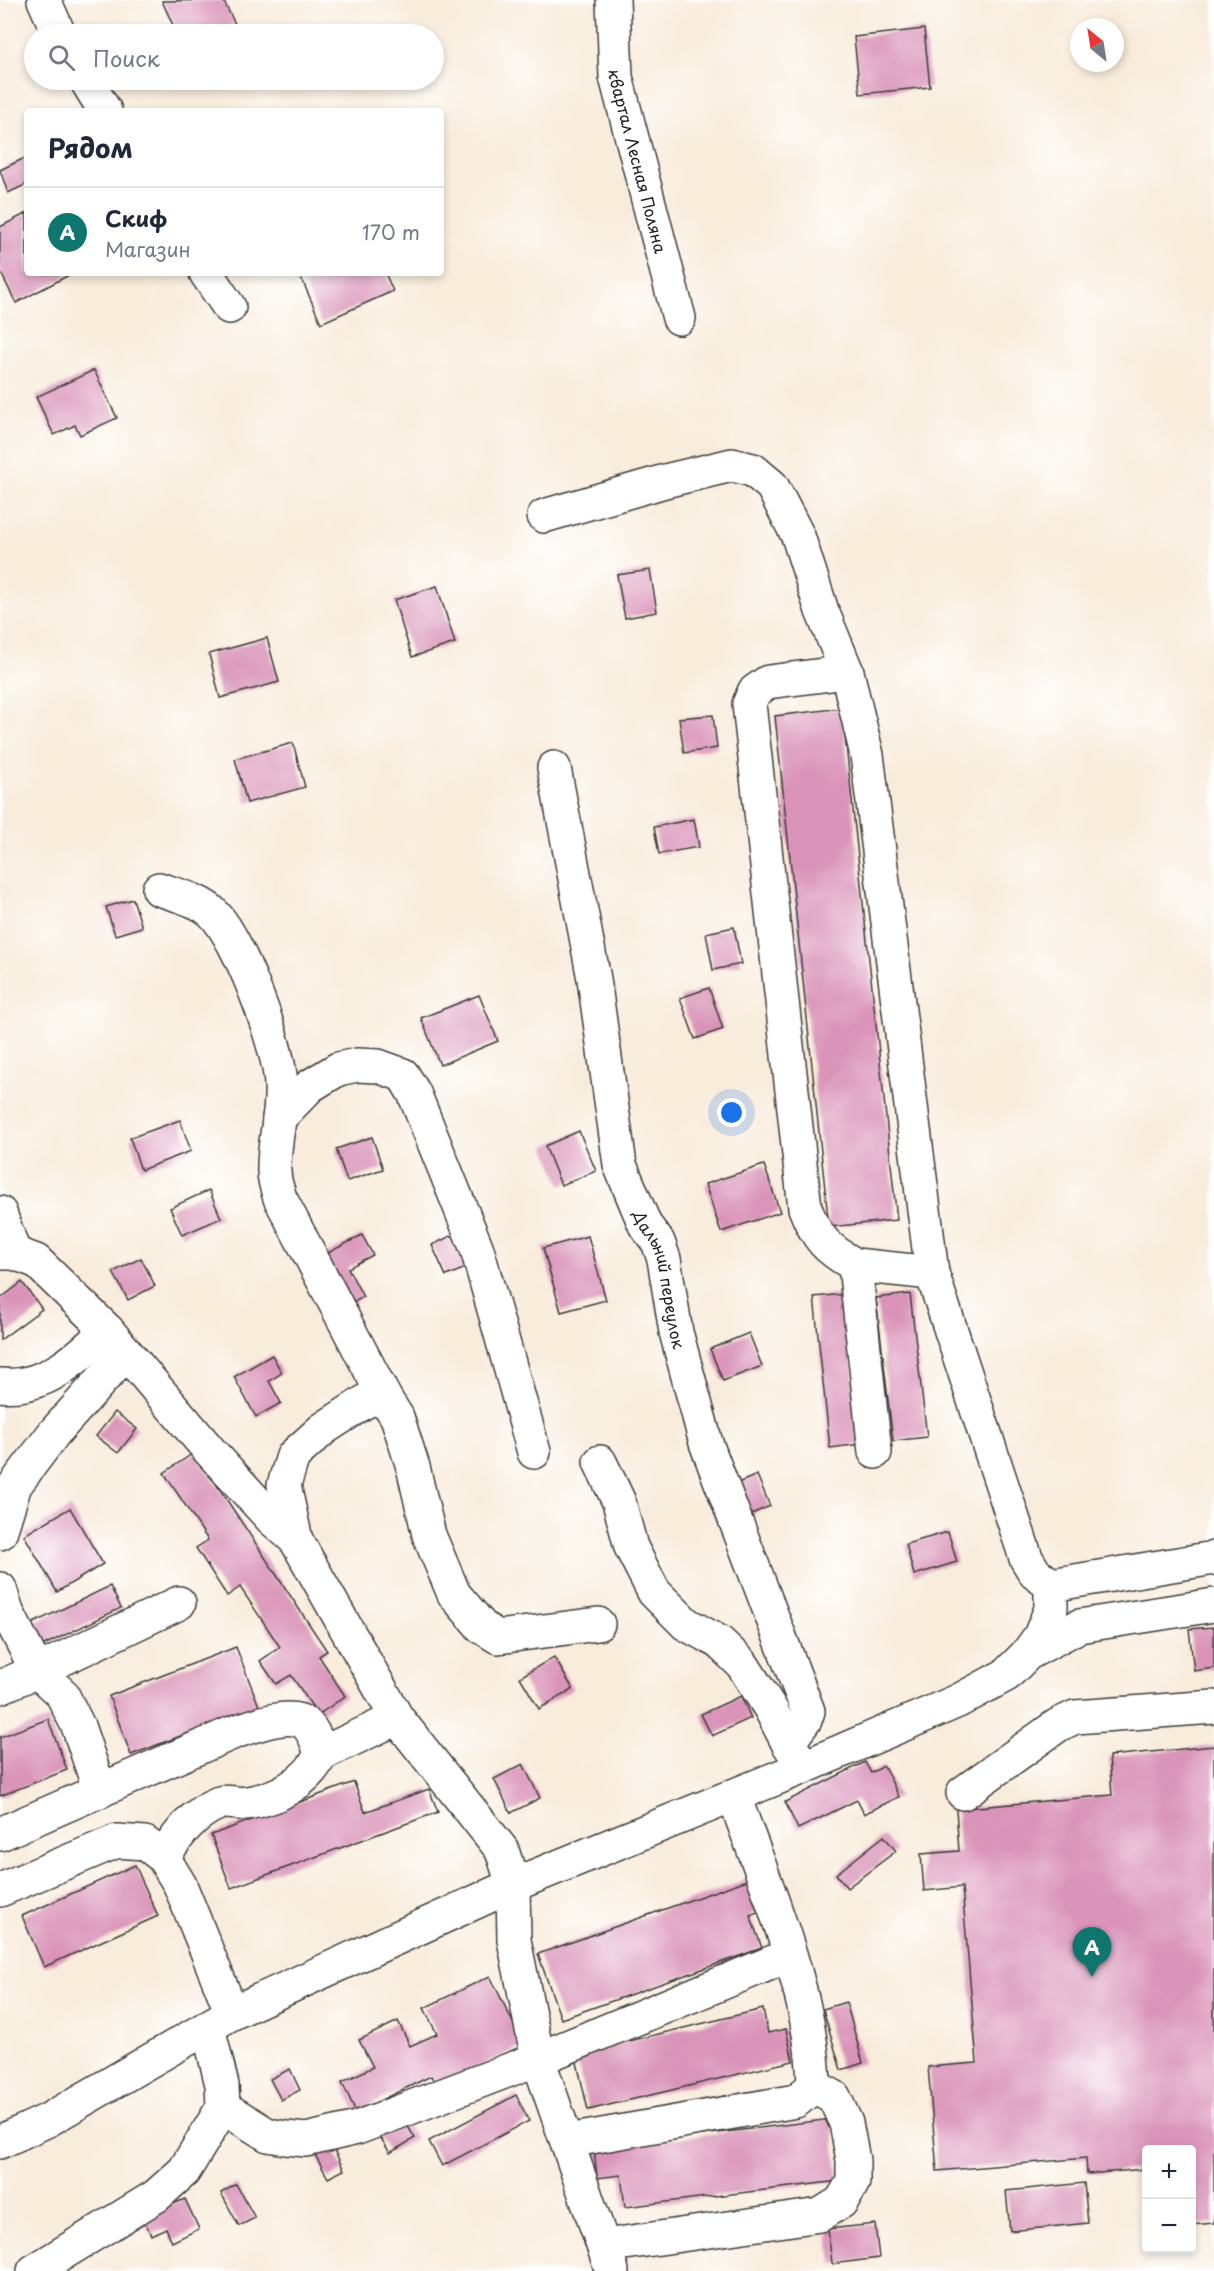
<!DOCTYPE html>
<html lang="ru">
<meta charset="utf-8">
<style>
body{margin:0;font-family:"Playpen Sans",sans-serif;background:#f6f6f7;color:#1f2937}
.controls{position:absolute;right:18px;bottom:18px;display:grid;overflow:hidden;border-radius:6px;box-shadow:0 3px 9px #0003}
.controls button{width:54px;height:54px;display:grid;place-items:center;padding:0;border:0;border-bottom:2px solid #e0e1e3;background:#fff;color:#1f2937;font:30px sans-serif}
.compass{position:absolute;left:1070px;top:18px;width:54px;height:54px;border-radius:50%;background:#fff;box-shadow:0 3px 9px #0003;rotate:330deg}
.you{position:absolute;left:732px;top:1113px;width:21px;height:21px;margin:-15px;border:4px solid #fff;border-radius:50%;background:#1a73e8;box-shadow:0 0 0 9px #1a73e833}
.badge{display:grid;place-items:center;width:39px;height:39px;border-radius:50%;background:#0f766e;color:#fff;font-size:20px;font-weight:700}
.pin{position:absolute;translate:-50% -50px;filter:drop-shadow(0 2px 3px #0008)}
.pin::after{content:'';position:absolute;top:32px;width:21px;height:18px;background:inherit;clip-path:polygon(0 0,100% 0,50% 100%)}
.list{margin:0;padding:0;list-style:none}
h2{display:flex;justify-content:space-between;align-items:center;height:78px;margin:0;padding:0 24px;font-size:26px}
h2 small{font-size:20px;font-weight:400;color:#747a83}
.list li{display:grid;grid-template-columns:39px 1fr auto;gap:18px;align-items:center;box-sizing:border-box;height:90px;padding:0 24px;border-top:2px solid #e0e1e3}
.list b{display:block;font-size:22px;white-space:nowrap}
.list p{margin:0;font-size:20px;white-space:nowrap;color:#747a83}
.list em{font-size:20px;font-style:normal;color:#747a83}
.icon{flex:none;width:33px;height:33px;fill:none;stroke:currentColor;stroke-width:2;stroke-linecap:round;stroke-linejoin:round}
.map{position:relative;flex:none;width:1214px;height:2271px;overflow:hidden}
.search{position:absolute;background:#fff;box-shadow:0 3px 9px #0003;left:24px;top:24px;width:420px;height:66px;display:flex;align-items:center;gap:15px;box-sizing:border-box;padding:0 21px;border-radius:33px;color:#747a83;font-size:22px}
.panel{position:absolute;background:#fff;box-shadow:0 3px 9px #0003;left:24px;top:108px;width:420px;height:168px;border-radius:6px}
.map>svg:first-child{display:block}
</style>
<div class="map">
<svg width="1214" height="2271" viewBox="0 0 1214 2271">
<rect width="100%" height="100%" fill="#fff"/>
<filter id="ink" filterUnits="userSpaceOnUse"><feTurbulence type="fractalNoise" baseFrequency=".0167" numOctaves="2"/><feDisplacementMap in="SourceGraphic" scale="12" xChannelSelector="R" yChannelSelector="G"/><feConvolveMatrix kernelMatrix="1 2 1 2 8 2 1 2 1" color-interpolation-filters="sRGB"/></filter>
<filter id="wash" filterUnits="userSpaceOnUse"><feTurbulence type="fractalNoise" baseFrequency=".008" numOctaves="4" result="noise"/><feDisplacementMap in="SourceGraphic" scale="24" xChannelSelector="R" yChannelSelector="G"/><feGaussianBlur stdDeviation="1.35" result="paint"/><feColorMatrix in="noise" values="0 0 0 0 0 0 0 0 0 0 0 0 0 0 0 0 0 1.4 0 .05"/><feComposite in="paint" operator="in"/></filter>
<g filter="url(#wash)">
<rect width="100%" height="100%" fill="#f8ecdb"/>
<g id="blocks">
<g fill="#da94b9">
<path d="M223,0l12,24 -22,10h-36l-15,-33z"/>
<path d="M924,29l6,58 -70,7 -6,-57z"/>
<path d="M27,157v27l-19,9 -8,-23z"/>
<path d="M27,213v60l42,2 -53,28 -16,-32v-44z"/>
<path d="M303,273h82l8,18 -72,32 -21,-48z"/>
<path d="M94,370l23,48 -37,17 -5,-10 -21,10 -18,-38z"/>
<path d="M650,570l7,42 -32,6 -8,-43z"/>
<path d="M437,586l18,57 -43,14 -18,-57z"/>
<path d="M267,638l12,44 -59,16 -11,-44z"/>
<path d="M842,708l55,512 -68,7 -54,-511z"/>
<path d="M713,715l4,33 -33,5 -5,-35z"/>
<path d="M293,743l12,44 -58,16 -12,-44z"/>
<path d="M694,819l5,28 -40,7 -5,-27z"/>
<path d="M133,899l9,28 -27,8 -9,-28z"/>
<path d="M734,927l7,37 -28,6 -7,-37z"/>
<path d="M709,988l14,41 -28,10 -15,-41z"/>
<path d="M479,995l19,46 -58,24 -19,-47z"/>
<path d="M180,1120l11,31 -50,19 -11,-32z"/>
<path d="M579,1131l17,40 -35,14 -16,-39z"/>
<path d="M372,1137l11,32 -36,12 -11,-32z"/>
<path d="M764,1165l16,47 -59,20 -16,-48z"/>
<path d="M209,1190l12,28 -39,17 -12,-27z"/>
<path d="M362,1235l11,20 -25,13 15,29 -14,8 -25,-50z"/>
<path d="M453,1235l15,32 -22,9 -14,-31z"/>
<path d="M588,1236l18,64 -45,12 -18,-64z"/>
<path d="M141,1258l14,28 -27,14 -15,-28z"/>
<path d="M22,1282l20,27 -42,31v-41z"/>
<path d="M845,1294l16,150 -31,4 -16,-151z"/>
<path d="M910,1294l17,143 -34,4 -17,-143z"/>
<path d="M749,1333l13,33 -39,15 -13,-32z"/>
<path d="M272,1355l10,18 -13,8 12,22 -25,14 -22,-40z"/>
<path d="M115,1412l22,17 -19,24 -22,-17z"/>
<path d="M195,1452l132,199 -8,5 26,40 -27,19 -27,-40 -15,9 -16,-23 20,-14 -40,-60 -13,9 -31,-48 12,-8 -44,-67z"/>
<path d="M757,1475l13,31 -23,10 -14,-31z"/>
<path d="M70,1508l33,56 -46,28 -33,-57z"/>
<path d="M948,1532l9,30 -43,13 -8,-31z"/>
<path d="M110,1586l11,22 -79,38 -11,-22z"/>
<path d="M1214,1627v41l-20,3 -5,-42z"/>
<path d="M236,1647l23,59 -128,49 -22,-59z"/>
<path d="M554,1657l19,32 -34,20 -19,-32z"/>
<path d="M741,1696l10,22 -39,18 -11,-22z"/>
<path d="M48,1719l19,51 -67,26v-59z"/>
<path d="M1214,1746v477l-22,2v-75h-46v19l-59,5 -1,-16 -149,13 -9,-104 49,-4 -15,-176 -38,4 -3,-37 38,-3 -3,-42 156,-14 -3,-39z"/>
<path d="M865,1762l6,11 13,-7 15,31 -35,17 -7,-14 -59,29 -13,-27z"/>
<path d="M523,1764l17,34 -29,15 -17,-34z"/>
<path d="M354,1782l11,30 64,-23 9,23 -207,76 -20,-53z"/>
<path d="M884,1836l12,15 -49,37 -11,-14z"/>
<path d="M135,1865l23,51 -114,51 -22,-51z"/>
<path d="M747,1880l11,32 -8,3 12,33 -201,71 -23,-65z"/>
<path d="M490,1976l34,69 -87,42 -6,-11 -75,36 -14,-30 31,-15 -14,-27 39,-19 12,25 27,-12 -13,-26z"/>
<path d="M846,2002l17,61 -22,7 -18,-61z"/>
<path d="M763,2009l5,24 18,-4 7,32 -205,49 -13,-56z"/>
<path d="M290,2069l10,21 -19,10 -11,-21z"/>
<path d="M516,2095l13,26 -87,45 -13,-25z"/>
<path d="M832,2119l7,62 -214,26 -4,-32 -24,3 -3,-30z"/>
<path d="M404,2120l11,18 -25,15 -11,-18z"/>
<path d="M331,2144l13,26 -16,8 -14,-25z"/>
<path d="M1084,2183l4,40 -78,8 -4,-40z"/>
<path d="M236,2184l19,34 -16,8 -18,-33z"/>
<path d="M185,2199l14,30 -27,13 -6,-14 -15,7 -8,-18z"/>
<path d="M875,2224l4,34 -47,6 -4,-35z"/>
</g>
</g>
</g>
<g filter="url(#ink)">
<use href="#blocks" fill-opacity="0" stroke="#3d3b39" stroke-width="1.5"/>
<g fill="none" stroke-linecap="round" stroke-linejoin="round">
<defs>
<g id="minor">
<path d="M44,0l15,34"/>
<path id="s1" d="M613,0l3,77 63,241"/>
<path d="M86,80l19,31"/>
<path d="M206,273l23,34"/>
<path d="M544,516l121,-35 67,-16 21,5 19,16 26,50 24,75 25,61 20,83 65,518 94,285 9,15 16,12"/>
<path d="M847,672l-79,10 -14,10 -5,12 56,504c12,31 22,41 50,57"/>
<path id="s2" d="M554,768l40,211 26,186 25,60 13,17 6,17 12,73 30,111 102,268 -3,9 -17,23 16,24"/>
<path d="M159,889c17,6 41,11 54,24 26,25 67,135 68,172 2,29 -8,58 -7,86 0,9 3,18 6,27l106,202"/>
<path d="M279,1118l31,-32 28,-17 19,-4 21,1 25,9 11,18 63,156 57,203"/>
<path d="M0,1213l14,40"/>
<path d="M0,1253h14l22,8 71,69 102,120 63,69 24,21"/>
<path d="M0,1385c44,5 78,-27 107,-55"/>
<path d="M875,1452l-20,-187 77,8"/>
<path d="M600,1462l19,40 12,45 23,45 32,32 33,18 23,22 28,44 18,35"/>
<path d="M0,1533l15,-48 39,-52 71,-79"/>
<path d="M0,1589l7,23 30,59 142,-68"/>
<path d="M598,1624l-100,13 -16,-10 -28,-33 -25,-59 -16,-68 -16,-50 -11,-17 -17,-1 -46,30 -30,27 -9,29 12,55 101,178 105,132 11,35 1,55 24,119 74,212"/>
<path d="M1027,1654l52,-28 135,-21"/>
<path d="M0,1687l37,-16 25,23 16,32 22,65"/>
<path d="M321,1754l76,-36"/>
<path d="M963,1793l95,-68 17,-8 139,-10"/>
<path d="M0,1834l232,-101c17,-6 58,-22 74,-9 8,7 12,20 15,30 -12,27 -44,45 -74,49 -9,2 -19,-3 -28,0 -26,10 -41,32 -56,54"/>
<path d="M0,1890l117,-49 28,2 18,14 17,28 52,128"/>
<path d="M223,2107l45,28 18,3 20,2 51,-12 181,-69 252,-104"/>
<path d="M568,2141l228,-40 18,-15c-2,-97 -48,-199 -80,-290"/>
<path d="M0,2142l48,-22 184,-107 281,-128 291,-118 154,-66 48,-26 21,-21 13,-18 11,-27v-24l163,-27"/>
<path d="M604,2246l216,-31 21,-13 12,-20v-22l-7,-37 -12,-26 -20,-11"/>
<path d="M34,2271l122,-75 28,-25 39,-64 -1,-22 -14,-58"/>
</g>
</defs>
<use href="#minor" stroke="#3d3b39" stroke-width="36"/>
<use href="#minor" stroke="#fff" stroke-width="33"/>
</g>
</g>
<g text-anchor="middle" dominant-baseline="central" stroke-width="6" stroke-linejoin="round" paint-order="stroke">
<g font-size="16" fill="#1c1c1c" stroke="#fff">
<text stroke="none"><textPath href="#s1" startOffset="164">квартал Лесная Поляна</textPath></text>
<text stroke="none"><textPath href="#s2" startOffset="525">Дальний переулок</textPath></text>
</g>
</g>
</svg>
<div class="controls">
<button>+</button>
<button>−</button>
</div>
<svg class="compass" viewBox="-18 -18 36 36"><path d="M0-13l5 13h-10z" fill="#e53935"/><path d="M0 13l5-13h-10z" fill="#747a83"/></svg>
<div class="you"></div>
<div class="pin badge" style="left:1092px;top:1977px">A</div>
<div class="search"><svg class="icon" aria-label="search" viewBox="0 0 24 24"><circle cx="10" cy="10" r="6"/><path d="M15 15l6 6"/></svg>Поиск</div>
<section class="panel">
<h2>Рядом<small></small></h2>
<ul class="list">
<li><span class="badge">A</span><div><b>Скиф</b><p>Магазин</p></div><em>170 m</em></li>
</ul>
</section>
</div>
